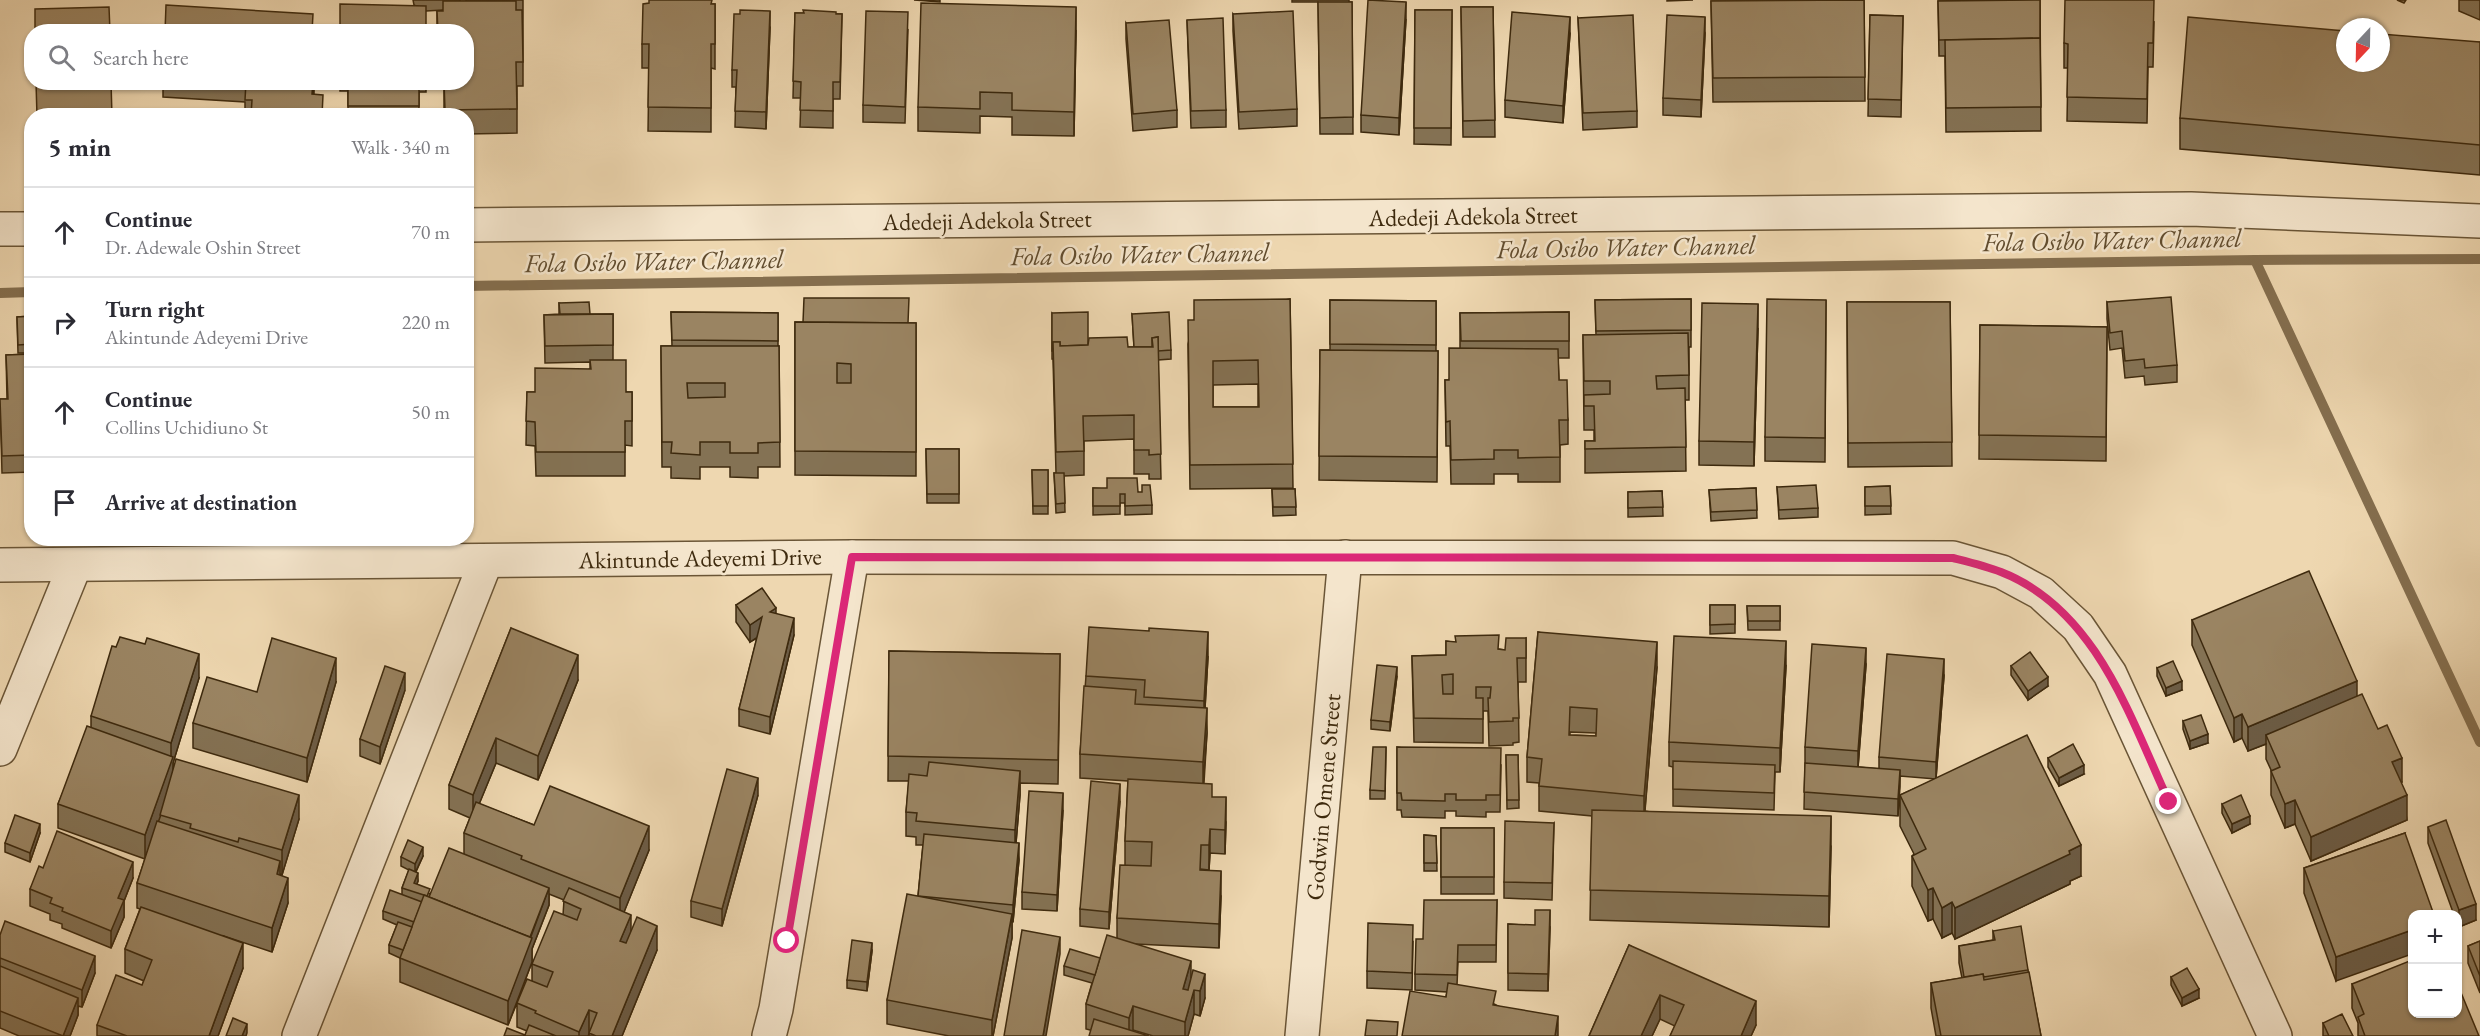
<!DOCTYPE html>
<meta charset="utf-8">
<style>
body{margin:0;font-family:"EB Garamond",serif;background:#f7f7f7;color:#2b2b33}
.controls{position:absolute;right:18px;bottom:18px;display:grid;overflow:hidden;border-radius:12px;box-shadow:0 2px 4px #0004}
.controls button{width:54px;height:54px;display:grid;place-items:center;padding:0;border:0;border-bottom:2px solid #e1e1e2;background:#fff;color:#2b2b33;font:30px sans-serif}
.compass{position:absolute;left:2336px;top:18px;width:54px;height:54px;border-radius:50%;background:#fff;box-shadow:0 2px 4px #0004;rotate:202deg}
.stop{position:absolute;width:18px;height:18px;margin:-14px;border:4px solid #db2777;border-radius:50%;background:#fff}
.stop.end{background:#db2777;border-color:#fff;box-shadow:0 2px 6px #0008}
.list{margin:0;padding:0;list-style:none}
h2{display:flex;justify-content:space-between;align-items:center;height:78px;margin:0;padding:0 24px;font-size:26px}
h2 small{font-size:20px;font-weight:400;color:#7c7c81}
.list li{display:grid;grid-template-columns:39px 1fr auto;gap:18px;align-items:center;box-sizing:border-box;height:90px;padding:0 24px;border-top:2px solid #e1e1e2}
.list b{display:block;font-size:22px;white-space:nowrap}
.list p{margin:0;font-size:20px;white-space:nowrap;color:#7c7c81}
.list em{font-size:20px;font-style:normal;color:#7c7c81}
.icon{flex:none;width:33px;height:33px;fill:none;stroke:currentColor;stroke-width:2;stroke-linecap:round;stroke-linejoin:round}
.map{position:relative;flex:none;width:2480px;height:1036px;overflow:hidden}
.search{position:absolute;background:#fff;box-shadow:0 2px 4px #0004;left:24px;top:24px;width:450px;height:66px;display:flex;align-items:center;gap:15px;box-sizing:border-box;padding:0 21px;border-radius:24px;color:#7c7c81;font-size:22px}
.panel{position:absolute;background:#fff;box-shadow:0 2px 4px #0004;left:24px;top:108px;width:450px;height:438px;border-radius:24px}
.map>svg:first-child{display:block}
</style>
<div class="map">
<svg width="2480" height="1036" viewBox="0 0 2480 1036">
<rect width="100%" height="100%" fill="#eed7b0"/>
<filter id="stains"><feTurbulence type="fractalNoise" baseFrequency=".00333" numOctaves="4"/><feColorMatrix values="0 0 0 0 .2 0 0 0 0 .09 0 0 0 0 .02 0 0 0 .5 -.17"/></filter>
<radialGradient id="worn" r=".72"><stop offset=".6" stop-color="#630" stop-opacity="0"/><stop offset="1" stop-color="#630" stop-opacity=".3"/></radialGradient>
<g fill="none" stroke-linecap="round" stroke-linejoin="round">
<g stroke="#846e4e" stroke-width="10">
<path d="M2255,260l225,-1"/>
<path d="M466,286l1789,-26 225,482"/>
<path d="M0,293l32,-1"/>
</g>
<defs>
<g id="street">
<path d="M466,225l1725,-16 289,12"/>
<path d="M0,229h32"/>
<path d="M0,565l852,-8 1101,1 49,14 39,21 37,34 32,47 165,362"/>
<path d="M0,749l75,-184"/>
<path d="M299,1036l187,-475"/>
<path d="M769,1036l7,-27 76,-452"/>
<path d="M1302,1036l43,-479"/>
</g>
</defs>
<use href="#street" stroke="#6a5536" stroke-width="36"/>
<use href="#street" stroke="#f4e5cc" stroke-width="33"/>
</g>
<g fill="#847254" stroke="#3e2a0e" stroke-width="1.5" fill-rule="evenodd">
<path d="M413,0h47v1h6v-1h57v86h-6v47l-51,1v-18h-22v-29h-6v-5h28v-50h-29v-21l6,-1 -17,1 -12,-6z"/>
<path d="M914,0h26v2z"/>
<path d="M1292,0h57v2h3l1,132h-33l-2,-132h-26z"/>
<path d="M1667,0h26l-26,1z"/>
<path d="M1864,0l1,101 -152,1 -2,-101z"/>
<path d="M2040,0l1,131 -95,1 -1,-76h-6l-1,-55z"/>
<path d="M2397,0h9l-2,3z"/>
<path d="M2459,0h21v20l-21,-9z"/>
<path d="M712,4h3v65l-4,-1v64l-63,-1 1,-63h-7v-24z"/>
<path d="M1461,7h32l2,130h-32z"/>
<path d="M1415,10h37l-1,135 -37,-1z"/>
<path d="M795,13l47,1 -2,85h-7v29l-33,-1 1,-29h-8z"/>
<path d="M1233,14l64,95v17l-58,3 -6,-98z"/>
<path d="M1870,15l33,1 -2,101 -33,-1z"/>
<path d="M1578,18l59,93v16l-54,3z"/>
<path d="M1406,19l-7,116 -38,-3v-17z"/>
<path d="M1187,20l39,90v17l-35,1z"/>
<path d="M2154,22l-1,45h-5l-1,56 -80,-2 1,-53h-4v-25z"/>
<path d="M1126,23l51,87v17l-44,4 -7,-92z"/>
<path d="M770,28l-4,101 -31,-2 1,-40h-4v-17z"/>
<path d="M908,29l-3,94 -42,-1v-17z"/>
<path d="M1076,31l-2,105 -62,-1v-18l-32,-1v17l-62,-2v-24z"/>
<path d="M1570,34l-7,89 -58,-6v-17z"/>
<path d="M1705,34l-4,83 -38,-2v-17z"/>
<path d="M2480,42v133l-300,-26v-31z"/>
<path d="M163,82h151v13l9,21h-78v-14l-82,-5z"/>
<path d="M340,82h86v10h-7v24h-71v-25h-8z"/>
<path d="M1290,299l3,189 -103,1 -2,-145 6,-24zM1258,384v23h-45v-22z"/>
<path d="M1691,299v48h-2v53h-4l1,71 -101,2v-32h9v-11h-10l-1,-95h13l-1,-35z"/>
<path d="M1330,300l106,1v50h2l-1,131 -118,-2 1,-130h10z"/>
<path d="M1826,300l-1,162 -60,-1v-24z"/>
<path d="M1847,302h103l2,164 -104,1z"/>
<path d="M2107,302l70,63v17l-32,3 -1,-9 -19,2 -3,-30 -12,2 -3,-31z"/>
<path d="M559,303l31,11h23v46l13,32h6v54l-7,-1v31h-89l-1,-30 -9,-1 1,-53h8l55,-23v-7l-45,1 -1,-48 15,-1z"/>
<path d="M671,312l107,1v33h1l1,121h-22v11l-28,-1v-10h-30v12l-29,-1v-11h-9l-1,-121h11z"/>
<path d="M1569,312v46h-11l1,22 9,40v24l-8,1v37h-42v-8h-24v10h-43l-1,-38h-4l-1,-66h4l11,-32v-35z"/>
<path d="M1052,313l36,32 40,2h6l-2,-33 39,36v9l-13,1 3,119h-12v-5h-15v-35l-50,2v34l-20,1 1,36 -9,1 -2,-40h2l-3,-114h-1z"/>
<path d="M32,316v37h-14l-1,-36z"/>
<path d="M795,322l121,1v153l-121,-1z"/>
<path d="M1980,325l127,2 -1,134 -127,-2z"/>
<path d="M1758,328l-4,138 -55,-1v-24z"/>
<path d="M32,354v118l-30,1 -2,-74h7l-1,-44z"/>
<path d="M926,449h33v54h-32z"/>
<path d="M1032,470h16v44h-15z"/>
<path d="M1890,486l1,28 -26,1v-28z"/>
<path d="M1777,487l41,21v9l-39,2z"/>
<path d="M1093,488l45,4 14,13v9l-27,1v-12h-5v11l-27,1z"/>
<path d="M1756,488l1,30 -46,3 -2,-31z"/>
<path d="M1272,489h23l1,26 -23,1z"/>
<path d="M1662,491l1,25 -35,1v-25z"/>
<path d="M736,605l40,9 18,21 -24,99 -31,-8v-17l18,-71 -7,4 -14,-20z"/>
<path d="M1710,605h25v28l-25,1z"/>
<path d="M1747,606h33v24h-32z"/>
<path d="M2192,620l165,76 45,86 -1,1 6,37 -96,41 -16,-37 -10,4 -14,-33v-25l-5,-11v-15l-18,7 -6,-13 -8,4 -42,-97z"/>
<path d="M511,628l67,52 -40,100 -42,-17 -17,41 55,21 115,25 -25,62 7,19 26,19 -35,86h-33v-1l-1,1h-84l21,-1 2,-4 -10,-4v-24l-9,22 -108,-43v-24l-11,-5v-8l8,-20 -14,-6v-8l19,-17v-6l7,-18 -8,-4v-9l22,-1 -7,16 2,9 -1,3 13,10 34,-40v-21l6,-15 -21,-9v-24zM549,894l15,6 -1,15 -31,49v17l-14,18 14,-37v-13l17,-44z"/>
<path d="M1538,632l119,35 -12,144 186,35 -2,81 -239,-7 2,-104 -53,-5v-28l-12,-1v-25zM1570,732l26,1v3l-26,-1z"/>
<path d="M1526,638v44h-8l1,60 -6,1v2l-24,1 -1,-35h-5v32l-69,-1 -2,-86 34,-1v-14l59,9z"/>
<path d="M889,651l171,3 -2,130 -38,-1v12l-4,48 3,17 -6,62h-1v16l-19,98h-44l-62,-12v-24l31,-104 5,-51h-7v-8l-10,-1v-24l3,-31h-21z"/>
<path d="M1208,657l-3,51 2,25 -3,50 22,39 -1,32 -15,-1 -1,17 -8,-1v1l20,26 -2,52 -84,-4 56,34 14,20 -5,18 -6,-2 -6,22h-35l-20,-6v1l-43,-1 -4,-1v-25l6,-21 -28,-8v-9l36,-8 17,-20v-20l8,-53v-24l3,-60 -48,-3v-24l6,-78z"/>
<path d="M1866,665l-8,102 21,2v-12l65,-81 -8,102 145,98 -11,5v3l-115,55 -3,-6 -10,5 -9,-19 -5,2 -16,-35v-30l2,-2 -14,-28v-31l36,-16 -36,-3 -2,40 -94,-7 1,-45v-17z"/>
<path d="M1786,666l-6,106h-5l-1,38 -101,-4v-39l-4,-1v-24z"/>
<path d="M2011,666l37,20 -20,14 -17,-25z"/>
<path d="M2157,668l25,22 -16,6 -9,-20z"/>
<path d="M1397,676l-7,55 -19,-2v-9z"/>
<path d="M199,678l-26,85v9l126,47 -17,56 -2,-1 8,29 -16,49 -48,-16 19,32 -25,68h-121v-11l45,-40 2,-4 -19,-8v-24l15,-40 -3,-1v-25l8,-24 -87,-31v-24l33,-77v-11z"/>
<path d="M336,682l-29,100 -114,-34v-25l64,-31z"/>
<path d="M405,690l-25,74 -20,-8v-17z"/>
<path d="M2183,721l25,22 -18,6 -7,-20z"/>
<path d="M1386,747l-1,52h-15v-9z"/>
<path d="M1397,747l104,18 -1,47h-14v5l-30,-1v-5h-11v7l-43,-1 -1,-7h-4z"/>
<path d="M1506,755h12l1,53 -12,1z"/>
<path d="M2048,758l36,16 -25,12 -11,-19z"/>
<path d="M758,795l-36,131 -31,-9v-16z"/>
<path d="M1120,801l-11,128 -29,-3v-17z"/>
<path d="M2222,804l28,20 -18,9 -10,-20z"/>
<path d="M1063,810l-6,101 -35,-2v-17z"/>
<path d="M1554,823l-2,77 -48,-2v-16z"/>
<path d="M2428,827l48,93 -17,7 -2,-4v-8h-3l-26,-72z"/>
<rect x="1441" y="828" width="53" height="66"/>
<path d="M40,833l-10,29 -25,-10v-9z"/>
<path d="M2405,833l-69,148 -32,-88v-25z"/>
<path d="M1424,835l12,1 1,35h-13z"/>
<path d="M43,868l90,10 -9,23v16l-13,31 -49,-20v-4l-12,-4v-6l-20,-8v-17z"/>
<path d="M1497,900l-1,62h-38l-1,23 39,20 62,31 -112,-39 1,-5 -32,-2v-16l8,-35z"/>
<path d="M1508,924l42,3 -2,64 -40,-1z"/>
<path d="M1993,931l35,39 13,66h-105l-5,-28v-25l31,-5 -3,-15v-17l34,-6z"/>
<path d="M0,935l95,38 -13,34 -4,-1v9l-8,21h-51l-19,-8z"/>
<path d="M2480,941v52l-12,-30v-17z"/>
<path d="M1413,942l-1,48 -45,-2v-17z"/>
<path d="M1629,945l127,80 -5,11h-81l5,-10 -15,-7 -8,17h-63z"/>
<path d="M872,951l-5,40 -20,-3v-8z"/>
<path d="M2171,977l28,21 -17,8 -11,-21z"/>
<path d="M2352,984l127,52h-121v-13l-6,-15z"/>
<path d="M2323,1023l30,13h-30z"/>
</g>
<g fill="#6c5c45" stroke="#3e2a0e" stroke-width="1.5">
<path d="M1406,2v17l-7,116v-17z"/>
<path d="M1076,7v24l-2,105v-24z"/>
<path d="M770,11v17l-4,101v-17z"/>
<path d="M1570,17v17l-7,89v-17z"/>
<path d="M1705,17v17l-4,83v-17z"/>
<path d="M313,82h1l-2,34v-22z"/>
<path d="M1758,304v24l-4,138v-24z"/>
<path d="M776,608v17l-6,-13z"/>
<path d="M762,617v17l-12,8v-17z"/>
<path d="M794,618v17l-24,99v-17z"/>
<path d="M1208,632v25l-4,69v-25z"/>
<path d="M1786,641v25l-6,106v-24z"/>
<path d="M1657,642v25l-13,153v-24z"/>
<path d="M1866,648v17l-8,103v-17z"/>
<path d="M199,654v24l-26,85v18l-28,78v-24l26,-74v-18z"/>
<path d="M578,655v25l-40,100v-24z"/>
<path d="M336,658v24l-29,100v-24z"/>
<path d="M1944,659v17l-8,103v-17z"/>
<path d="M1397,667v9l-7,55v-9z"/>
<path d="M405,673v17l-25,74v-17z"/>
<path d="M2048,677v9l-20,14v-9z"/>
<path d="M2182,681v9l-16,6v-8z"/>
<path d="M2357,681v24l-91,30v9l-18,7v-24z"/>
<path d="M1207,708v25l-4,53v-24z"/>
<path d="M2242,714v24l-8,4v-24z"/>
<path d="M2208,734v9l-18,6v-8z"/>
<path d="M496,738v25l-23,56v-24z"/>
<path d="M2402,758v24l-10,4v-24z"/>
<path d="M2084,765v9l-25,12v-8z"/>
<path d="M1900,770v17l-2,29v-17z"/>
<path d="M1020,771v24l-5,60v-25z"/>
<path d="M758,778v17l-36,131v-17z"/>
<path d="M1120,784v17l-11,128v-17z"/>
<path d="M1063,793v17l-6,101v-16z"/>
<path d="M299,795v24l-17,56v-25z"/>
<path d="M2407,795v25l-96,41v-24z"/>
<path d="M1226,797v25l-1,32v-24z"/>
<path d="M2295,800v24l-10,4v-24z"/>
<path d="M1831,816v30l-2,81v-31z"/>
<path d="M2250,816v8l-18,9v-9z"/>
<path d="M40,824v9l-10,29v-9z"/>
<path d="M649,826v24l-29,72v-24z"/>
<path d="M1210,829v24l-1,17v-25z"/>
<path d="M1019,843v17l-6,62v-17z"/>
<path d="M2081,845v31l-11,5v3l-115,55v-31z"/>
<path d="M423,847v9l-8,17v-9z"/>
<path d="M280,861v25l-3,-12z"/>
<path d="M133,862v16l-9,23v16l-13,31v-17l7,-33z"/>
<path d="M1221,871v25l-2,52v-24z"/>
<path d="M418,873v8l-4,10v-8z"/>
<path d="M288,878v25l-16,49v-24z"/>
<path d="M549,888v17l-17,44v13l-24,63v-24l22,-62z"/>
<path d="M1933,888v31l-5,2v-31z"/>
<path d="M1952,902v31l-10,5v-30z"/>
<path d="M2476,904v16l-17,7v-17z"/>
<path d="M1550,910v17l-2,64v-17z"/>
<path d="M1012,914v24l-19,98h-1v-16z"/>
<path d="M631,915v25l-11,25v-24z"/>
<path d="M657,926v24l-35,86h-10z"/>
<path d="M2412,930v24l-76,27v-24z"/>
<path d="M1060,937v17l-14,82h-3z"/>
<path d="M243,943v25l-25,68h-9z"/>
<path d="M872,943v8l-5,40v-9z"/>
<path d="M95,956v17l-13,34v-17z"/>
<path d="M1191,961v24l-8,28v-24z"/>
<path d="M1205,974v24l-5,18v-25z"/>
<path d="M2199,989v9l-17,8v-8z"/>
<path d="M1194,990v24l-6,22h-3v-14z"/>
<path d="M1660,995v24l-8,17h-11z"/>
<path d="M78,998v17l-8,21h-7z"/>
<path d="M1756,1001v24l-5,11h-10z"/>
<path d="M1133,1006v24l-2,6h-2v-18z"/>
<path d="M589,1010v24l-1,2h-9v-4z"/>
<path d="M1558,1016v20h-3z"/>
<path d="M247,1024v9l-1,3h-4z"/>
</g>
<g fill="#9a8462" stroke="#3e2a0e" stroke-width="1.5" fill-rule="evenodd">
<path d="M649,0h63l-1,4h4v40h-4v64l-63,-1 1,-63h-7l1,-40 6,-1z"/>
<path d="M1368,0l38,2 -7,116 -38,-3z"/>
<path d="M1864,0l1,77 -152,1 -2,-77z"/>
<path d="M2040,0v38l-101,2 -1,-39z"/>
<path d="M2065,0h89l-1,43h-5l-1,56 -80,-2 1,-53 -4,-1z"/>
<path d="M443,1h73v9h6l1,52h-7l1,47 -72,1 -1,-28h22v-50h-28l-1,-21h6z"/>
<path d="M1318,2h34l1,115 -33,1z"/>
<path d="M921,3l155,4 -2,105 -62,-2v-17l-32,-1v17l-62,-2z"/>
<path d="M340,4l86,2v26h-86z"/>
<path d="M166,5l147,9 -1,18h-147z"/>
<path d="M109,7l1,25h-75v-23z"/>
<path d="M1461,7h32l2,113 -32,1z"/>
<path d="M740,10l30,1 -4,101 -31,-1 2,-41h-5l2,-56h6z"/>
<path d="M803,10l33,2v2h6l-2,68h-7v29l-33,-1 1,-28 -8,-1 2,-68h9z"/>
<path d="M1415,10h37l-1,118h-37z"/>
<path d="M866,11l42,1 -3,95 -42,-2z"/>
<path d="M1293,11l4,98 -58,3 -6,-98z"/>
<path d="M1512,12l58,5 -7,89 -58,-6z"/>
<path d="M1633,15l4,96 -54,2 -5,-95z"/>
<path d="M1667,15l38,2 -4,83 -38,-2z"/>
<path d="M1870,15l33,1 -2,84 -33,-1z"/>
<path d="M2188,17l157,14v32h36v-29l99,8v103l-300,-27z"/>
<path d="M1223,18l3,92 -35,1 -4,-91z"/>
<path d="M1169,20l8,90 -44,4 -7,-91z"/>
<path d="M2040,38l1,69 -95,1 -1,-68z"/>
<path d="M36,82h75l1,34h-75z"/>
<path d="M246,82h67l-1,12 11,1 -1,21h-71l1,-16h-7z"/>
<rect x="348" y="82" width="71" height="24"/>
<path d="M2171,297l6,68 -32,3 -1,-9 -19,2 -3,-30 -12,2 -3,-31z"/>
<path d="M804,298h105l-1,25 -105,-1z"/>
<path d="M1290,299l3,165 -103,1 -2,-145h6v-20zM1258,360l1,47h-46v-46z"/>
<path d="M1691,299v31l-95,1 -1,-31z"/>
<path d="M1767,299l59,1 -1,138 -60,-1z"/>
<path d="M1330,300l106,1v44l-106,-1z"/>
<path d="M589,302l1,12h-30l-1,-11z"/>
<path d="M1847,302h103l2,140 -104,1z"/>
<path d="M1702,303l56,1 -4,138 -55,-1z"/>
<path d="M671,312l107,1v28l-106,-1z"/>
<path d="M1088,312v33l-28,1v-4h-7v9h-1v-38z"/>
<path d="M1169,312l2,38 -13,1v-14l-6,1v9h-18l-2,-33z"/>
<path d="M1569,312v29h-108l-1,-28z"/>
<path d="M613,314v31l-68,1 -1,-31z"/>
<path d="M32,316v28l-14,1 -1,-28z"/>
<path d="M795,322l121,1v129l-121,-1zM837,363l14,1v19h-14z"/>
<path d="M1980,325l127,2 -1,110 -127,-2z"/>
<path d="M1688,333l1,42 -33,1 1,13 28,-1 1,59 -101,2v-8h10l-1,-35h-10v-11l26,-1v-13h-26l-1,-46z"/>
<path d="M1127,337l1,10h25l-1,-9 6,-1 3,117 -12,1v-5h-15v-35l-51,1 1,35 -28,1 -3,-110h7v4l28,-1 1,-7z"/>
<path d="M661,346h118l1,96 -22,1v10h-28v-11h-30v13l-29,-2 1,-11h-10zM687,383h38v14l-37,1z"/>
<path d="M1449,348l109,1 1,31h8l1,40h-9l1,37 -42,1v-8h-24v9l-43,1 -1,-39 -4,1 -1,-42h4z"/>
<path d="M1320,350l118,1 -1,106 -118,-1z"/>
<path d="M32,354v101l-30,1 -2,-57h8l-2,-44z"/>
<path d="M590,360h36v32h6v29h-7v31h-89l-1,-30 -9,-1 1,-29h8v-24l56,1z"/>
<path d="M926,449h33v45h-32z"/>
<path d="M1032,470h16v36h-15z"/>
<path d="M1054,473h10l1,30 -9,1z"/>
<path d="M1107,478h30l1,14h4v-7h8l2,20 -27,1v-12h-5v12h-27v-18h14z"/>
<path d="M1816,485l2,23 -39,2 -2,-23z"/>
<path d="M1890,486l1,20h-26v-19z"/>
<path d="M1756,488l1,22 -46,2 -2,-22z"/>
<path d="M1272,489h23l1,18h-23z"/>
<path d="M1662,491l1,16 -35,1v-16z"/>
<path d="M2309,571l48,110 -109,46 -6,-13 -8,4 -42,-98z"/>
<path d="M762,588l14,20 -6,4 24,6 -24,99 -31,-8 23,-92 -12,8 -14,-20z"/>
<path d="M1710,605h25v19l-25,1z"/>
<path d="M1747,606h33v15h-32z"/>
<path d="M1089,627l60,4v-3l59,4 -4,69 -60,-4 1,-17 -59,-4z"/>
<path d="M511,628l67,27 -40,101 -42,-18 -23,57 -24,-10z"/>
<path d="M1538,632l119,10 -13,154 -105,-10 3,-27 -15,-2zM1570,707l27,2 -1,27 -27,-1z"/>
<path d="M1499,635l-1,14 7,1 1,-12h20v20h-9l2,60h-6v3l-24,1 -1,-24h2l1,-11h-15v11h7v21l-69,-1 -2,-62 34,-1v-14l10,1 -1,-6zM1453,674v20h-10l-1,-19z"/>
<path d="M1674,636l112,5 -6,107 -111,-6z"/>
<path d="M120,637l25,7 2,-6 52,16 -28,89 -80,-27 21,-70 4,1z"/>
<path d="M272,638l64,20 -29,100 -114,-35 14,-46 50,15z"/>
<path d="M1812,644l54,4 -8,103 -53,-4z"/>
<path d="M889,651l171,3 -2,106 -170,-4z"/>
<path d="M2030,652l18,25 -20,14 -17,-25z"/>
<path d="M1887,654l57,5 -8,103 -57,-5z"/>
<path d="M2173,661l9,20 -16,7 -9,-20z"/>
<path d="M1377,665l20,2 -7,55 -19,-2z"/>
<path d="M385,666l20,7 -25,74 -20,-8z"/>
<path d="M1084,686l52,4 -1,14 72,4 -4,54 -123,-8z"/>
<path d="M2362,694l16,35 9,-4 15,33 -10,4 15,33 -96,42 -16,-37 -10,4 -14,-33 9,-4 -14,-32z"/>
<path d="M2201,715l7,19 -18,7 -7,-20z"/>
<path d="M87,726l86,31 -28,78 -87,-31z"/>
<path d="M2027,735l54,110 -12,6 1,3 -115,54 -3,-6 -10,6 -9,-20 -5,2 -16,-34 14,-7 -26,-54z"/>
<path d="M2073,744l11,21 -25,13 -11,-20z"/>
<path d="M1373,747h13l-1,44 -15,-1z"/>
<path d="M1397,747l104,1 -1,47h-14v5h-30v-6h-11v7l-43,-1 -1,-7h-4z"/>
<path d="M1506,755h12l1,45h-12z"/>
<path d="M176,759l123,36 -17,55 -43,-12 -1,4 -48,-14 1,-4 -31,-9z"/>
<path d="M1673,761l102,4 -1,28 -101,-4z"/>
<path d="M929,762l91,9 -5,59 -99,-9 1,-8 -11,-1 3,-38 18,2z"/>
<path d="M1805,763l95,7 -2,29 -94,-7z"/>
<path d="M727,769l31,9 -36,131 -31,-8z"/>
<path d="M1128,779l84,5v13h14l-1,33 -15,-1 -1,16h-8l-1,25 21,1 -2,53 -102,-6 3,-53 31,1 1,-24 -27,-1z"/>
<path d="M1091,781l29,3 -11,128 -29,-3z"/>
<path d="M550,786l99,40 -29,72 -99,-39 1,-3 -58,-23 12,-31 58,23z"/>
<path d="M1029,791l34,2 -6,102 -35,-3z"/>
<path d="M2241,795l9,21 -18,8 -10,-20z"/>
<path d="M1592,810l239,6 -2,80 -239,-6z"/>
<path d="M15,815l25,9 -10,29 -25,-10z"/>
<path d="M2446,820l30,84 -17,6 -31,-83z"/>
<path d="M157,821l123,40 -3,13 11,4 -16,50 -135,-45z"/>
<path d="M1505,821l49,2 -2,60 -48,-1z"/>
<rect x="1441" y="828" width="53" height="49"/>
<path d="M57,831l76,31 -15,36 6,2 -13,31 -49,-20 1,-3 -13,-5 2,-5 -22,-9 9,-23 4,2z"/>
<path d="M2405,833l29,82h-22v15l-76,27 -32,-89z"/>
<path d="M924,834l95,9 -6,62 -95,-9z"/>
<path d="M1424,835l12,1 1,27h-13z"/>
<path d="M408,840l15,7 -8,17 -14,-7z"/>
<path d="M449,848l100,40 -19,49 -101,-40z"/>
<path d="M409,869l9,4 -4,10 16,6 -3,7 -25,-8z"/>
<path d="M569,888l62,27 -11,26 6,2 11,-26 20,9 -45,110h-16l-7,-3 8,-20 -8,-3 -10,22 -44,-19 1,-2 -19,-8 10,-24 20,8 6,-15 -21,-8 22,-53 23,9 4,-11 -18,-8z"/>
<path d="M390,890l32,12 -8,20 -31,-11z"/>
<path d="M907,894l105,20 -20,106 -105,-20z"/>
<path d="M424,895l108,43 -24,63 -108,-43z"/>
<path d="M1424,900h73l-1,45h-38l-1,30 -42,-1 1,-35h7z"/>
<path d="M141,907l102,36 -34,93h-82l-30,-11 19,-50 26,10 10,-25 -27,-11z"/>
<path d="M1535,910h15l-2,64 -40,-1v-49l27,1z"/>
<path d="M5,921l90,35 -13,34 -82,-32v-23z"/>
<path d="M398,922l14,5 -9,23 -14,-5z"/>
<path d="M1368,923l45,2 -1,48 -45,-2z"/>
<path d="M2021,926l7,44 -44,7 -1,-3 -19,3 -5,-31 36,-6 -2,-9z"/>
<path d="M1022,930l38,7 -17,99h-39z"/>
<path d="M1107,935l84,26 -8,28 5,1 5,-20 12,4 -5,17 -6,-1 -9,32 -52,-16 -4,12 -43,-14z"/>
<path d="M852,940l20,3 -5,39 -20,-2z"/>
<path d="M2480,941v35l-12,-30z"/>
<path d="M1629,945l127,56 -15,35h-71l14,-31 -24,-10 -19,41h-52z"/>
<path d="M1070,949l30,9 -5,17 -31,-9z"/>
<path d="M2412,960v54h45v-31l22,53h-114l-7,-19 6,-3 -12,-30z"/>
<path d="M0,966l78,32 -15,38 -63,-25z"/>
<path d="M2187,968l12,21 -17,9 -11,-21z"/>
<path d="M2029,972l12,64h-100l-10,-53 52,-9 1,6z"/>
<path d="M1448,983l48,8 -3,14 65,11 -3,20h-153l8,-45 36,6z"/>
<path d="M2342,1014l11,22h-24l-6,-13z"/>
<path d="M233,1018l14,6 -5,12h-16z"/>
<path d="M1094,1019l55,17h-60z"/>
<path d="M1367,1020l31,2 -1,14h-32z"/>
<path d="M529,1025l27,11h-52l3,-8 18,7z"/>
</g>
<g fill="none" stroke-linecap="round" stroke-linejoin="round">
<path stroke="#db2777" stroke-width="8" d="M787,941l65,-384 1101,1c16,4 33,8 48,14 95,37 129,145 168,230"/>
</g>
<g text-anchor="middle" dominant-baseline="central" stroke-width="5" stroke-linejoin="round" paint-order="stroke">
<g font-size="24" fill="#3e2a0e" stroke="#f4e5cc">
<text transform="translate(1473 216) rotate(-1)">Adedeji Adekola Street</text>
<text transform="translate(987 220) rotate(-1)">Adedeji Adekola Street</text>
<text transform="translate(700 558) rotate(-1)">Akintunde Adeyemi Drive</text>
<text transform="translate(1323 797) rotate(-85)">Godwin Omene Street</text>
</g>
<g font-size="26" font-style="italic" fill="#614c2e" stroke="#f4e5cc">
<text transform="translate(2112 240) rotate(-1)">Fola Osibo Water Channel</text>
<text transform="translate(1626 247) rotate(-1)">Fola Osibo Water Channel</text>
<text transform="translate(1140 254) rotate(-1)">Fola Osibo Water Channel</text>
<text transform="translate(654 261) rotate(-1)">Fola Osibo Water Channel</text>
</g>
</g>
<rect width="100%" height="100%" filter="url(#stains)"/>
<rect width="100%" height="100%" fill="url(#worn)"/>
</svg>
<div class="controls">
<button>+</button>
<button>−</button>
</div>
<svg class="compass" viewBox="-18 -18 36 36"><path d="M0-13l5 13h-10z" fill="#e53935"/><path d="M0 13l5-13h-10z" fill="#7c7c81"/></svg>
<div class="stop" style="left:787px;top:941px"></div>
<div class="stop end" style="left:2169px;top:802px"></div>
<div class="search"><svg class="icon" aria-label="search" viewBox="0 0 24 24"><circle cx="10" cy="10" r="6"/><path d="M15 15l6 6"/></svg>Search here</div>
<section class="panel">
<h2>5 min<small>Walk · 340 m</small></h2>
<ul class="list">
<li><svg class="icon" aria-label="ahead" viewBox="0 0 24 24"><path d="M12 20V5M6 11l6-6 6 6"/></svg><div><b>Continue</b><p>Dr. Adewale Oshin Street</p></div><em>70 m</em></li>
<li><svg class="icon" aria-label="right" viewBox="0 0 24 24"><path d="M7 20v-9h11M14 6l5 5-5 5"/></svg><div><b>Turn right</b><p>Akintunde Adeyemi Drive</p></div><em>220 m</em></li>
<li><svg class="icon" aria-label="ahead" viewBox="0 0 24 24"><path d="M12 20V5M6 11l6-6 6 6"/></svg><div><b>Continue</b><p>Collins Uchidiuno St</p></div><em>50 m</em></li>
<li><svg class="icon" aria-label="arrive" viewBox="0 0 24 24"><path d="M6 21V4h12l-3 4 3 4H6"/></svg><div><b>Arrive at destination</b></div></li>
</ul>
</section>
</div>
